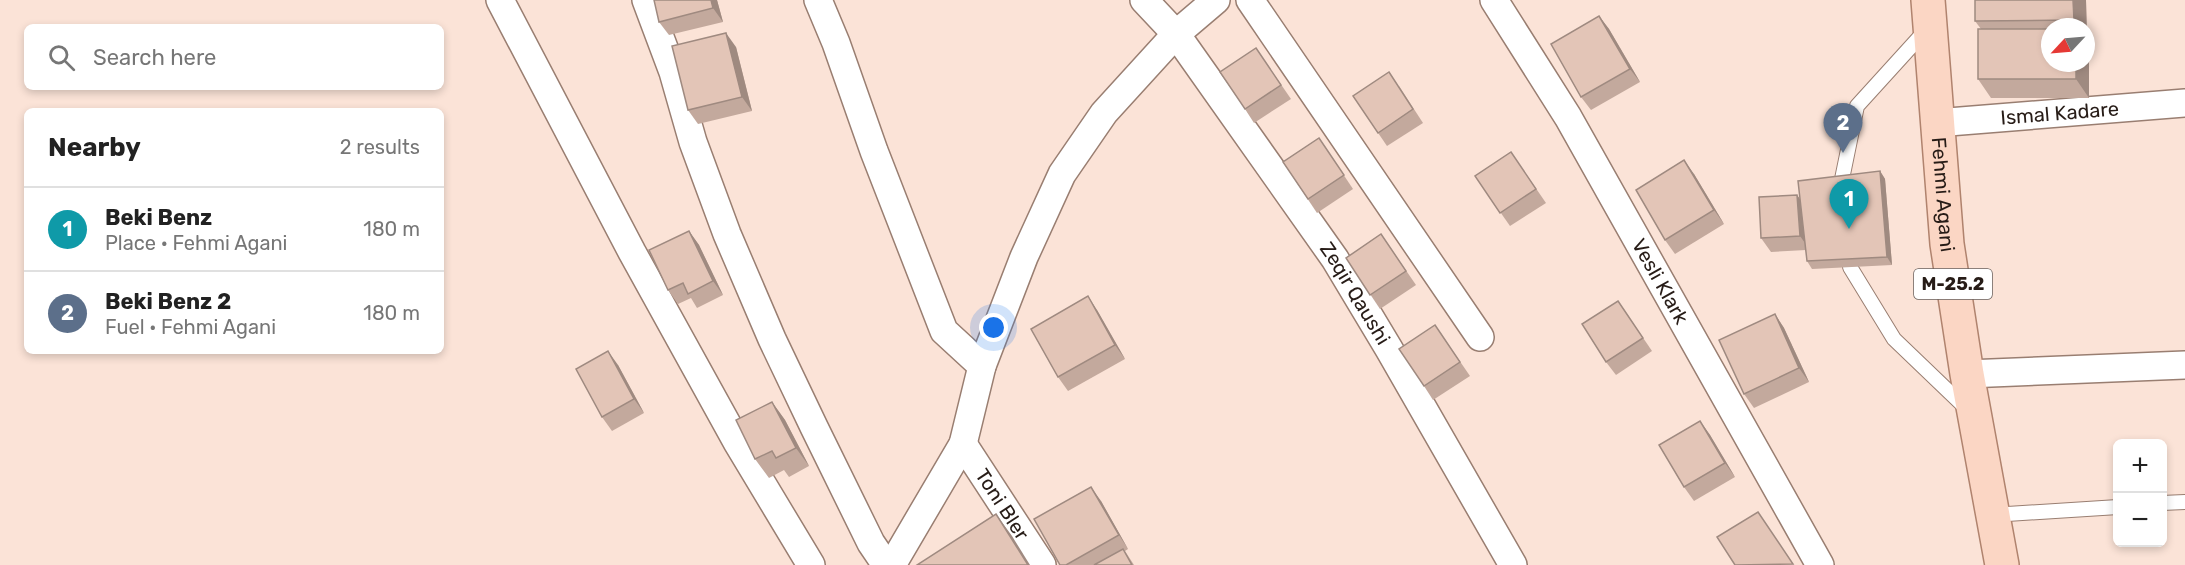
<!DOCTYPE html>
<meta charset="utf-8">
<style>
body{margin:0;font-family:Rubik,sans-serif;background:#f2f2f2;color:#222}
.controls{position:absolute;right:18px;bottom:18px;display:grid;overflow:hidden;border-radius:9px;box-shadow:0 3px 9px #0003}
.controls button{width:54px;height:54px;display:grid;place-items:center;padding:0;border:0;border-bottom:2px solid #e0e0e0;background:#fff;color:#222;font:30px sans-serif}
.compass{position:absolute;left:2041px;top:18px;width:54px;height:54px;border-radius:50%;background:#fff;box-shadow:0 3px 9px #0003;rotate:244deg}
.you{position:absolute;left:994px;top:328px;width:21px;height:21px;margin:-15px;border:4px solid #fff;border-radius:50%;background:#1a73e8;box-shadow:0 0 0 9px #1a73e833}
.badge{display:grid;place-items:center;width:39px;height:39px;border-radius:50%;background:#0f766e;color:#fff;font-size:20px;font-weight:700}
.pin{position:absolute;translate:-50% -50px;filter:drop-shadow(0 2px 3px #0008)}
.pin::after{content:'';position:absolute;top:32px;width:21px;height:18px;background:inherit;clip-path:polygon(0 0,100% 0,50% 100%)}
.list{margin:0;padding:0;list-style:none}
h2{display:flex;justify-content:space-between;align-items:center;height:78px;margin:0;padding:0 24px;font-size:26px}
h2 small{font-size:20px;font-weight:400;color:#767676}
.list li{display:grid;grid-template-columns:39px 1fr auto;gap:18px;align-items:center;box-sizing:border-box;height:84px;padding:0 24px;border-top:2px solid #e0e0e0}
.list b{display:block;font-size:22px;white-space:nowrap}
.list p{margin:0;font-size:20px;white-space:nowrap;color:#767676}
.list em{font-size:20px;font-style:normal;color:#767676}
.icon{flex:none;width:33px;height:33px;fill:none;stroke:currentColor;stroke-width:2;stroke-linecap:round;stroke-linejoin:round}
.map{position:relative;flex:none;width:2185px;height:565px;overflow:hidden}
.search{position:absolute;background:#fff;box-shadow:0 3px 9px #0003;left:24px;top:24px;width:420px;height:66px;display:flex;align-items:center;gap:15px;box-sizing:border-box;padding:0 21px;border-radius:9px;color:#767676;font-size:22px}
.panel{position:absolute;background:#fff;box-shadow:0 3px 9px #0003;left:24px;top:108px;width:420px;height:246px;border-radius:9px}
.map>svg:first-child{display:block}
</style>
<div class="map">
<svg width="2185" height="565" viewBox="0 0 2185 565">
<rect width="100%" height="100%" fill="#fbe3d7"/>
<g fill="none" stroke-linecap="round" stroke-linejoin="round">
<defs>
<g id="lane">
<path d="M1841,184l16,-78 70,-77"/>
<path d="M1850,267l44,72 73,70"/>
<path d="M2162,503l23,-1"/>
<path d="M1992,515l126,-8"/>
</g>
<g id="street">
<path d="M500,0l132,252 105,190 74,123"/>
<path d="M646,0l27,72 20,70 34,92 45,105 42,88 57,116 15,22"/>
<path d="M818,0l18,43 38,108 70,180 38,35"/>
<path id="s1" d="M1144,0l32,34 159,225 54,90 124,216"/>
<path d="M1250,0l230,337"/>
<path id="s2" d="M1494,0l74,117 252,448"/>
<path id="s3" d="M1936,123l249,-20"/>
<path d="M1967,374l218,-9"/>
<path id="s4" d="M963,444l79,121"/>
<path d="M892,565l71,-121 19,-78 42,-109 38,-83 42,-61 72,-79 40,-34"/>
</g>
<g id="primary">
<path id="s5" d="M1928,0l19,244 20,130 35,191"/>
</g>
</defs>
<use href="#lane" stroke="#997e71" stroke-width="16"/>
<use href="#street" stroke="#997e71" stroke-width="30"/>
<use href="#primary" stroke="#b0836e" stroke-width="36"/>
<use href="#lane" stroke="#fff" stroke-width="14"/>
<use href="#street" stroke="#fff" stroke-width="27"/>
<use href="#primary" stroke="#fbd6c4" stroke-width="33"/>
</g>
<g fill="#c3a99d">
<path d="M717,0l6,22 -54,13 -10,-13z"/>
<path d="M1975,0h111l1,39h-1v-12h-36v36h36v-19l3,4v50h-98l-13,-19 3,-50 -6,-8z"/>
<path d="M1599,16l10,13 31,53 -49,28 -10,-13z"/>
<path d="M736,47l16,64 -54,13 -10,-14z"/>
<path d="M1256,48l35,51 -37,24 -9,-14z"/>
<path d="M1399,86l24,37 -36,23 -34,-50z"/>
<path d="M1319,138l34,51 -36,24 -34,-51z"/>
<path d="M1511,152l35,51 -36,23 -35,-50z"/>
<path d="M1880,171l5,8 7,86 -80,4 -5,-8 -1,-11 -35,2 -10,-14 36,-43 3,4z"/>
<path d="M1694,174l30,50 -49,30 -10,-14z"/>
<path d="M689,231l10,14 24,50 -26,13 -6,-10 -13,6 -10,-14z"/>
<path d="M1381,234l35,51 -36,24 -34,-51z"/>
<path d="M1618,301l34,50 -36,24 -10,-13z"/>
<path d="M1097,310l28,49 -57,32 -10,-14z"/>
<path d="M1775,314l9,14 25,54 -55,26 -10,-14z"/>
<path d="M1435,325l35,51 -37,24 -9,-14z"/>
<path d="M618,365l26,48 -32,18 -10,-14z"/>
<path d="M772,402l13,18 24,46 -20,11 -5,-7 -15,8 -14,-19z"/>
<path d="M1700,421l10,14 25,42 -41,24 -10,-14z"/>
<path d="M1101,501l27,48 -3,2 9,14h-74z"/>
</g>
<g fill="#9f8a80">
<path d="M711,0h6l6,22 -10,-14z"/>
<path d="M2073,0h13l1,39 -1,-12h-7l-5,-7z"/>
<path d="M1599,16l10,13 31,53 -10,-13z"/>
<path d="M726,33l10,14 16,64 -10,-14z"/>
<path d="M2086,44l3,4v50l-13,-19v-16h10z"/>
<path d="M1684,160l10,14 30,50 -10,-14z"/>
<path d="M1880,171l5,8 7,86 -5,-8z"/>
<path d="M1797,195l10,14 3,41 -10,-14z"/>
<path d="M689,231l10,14 24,50 -10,-14z"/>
<path d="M1088,296l9,14 28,49 -10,-14z"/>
<path d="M1775,314l9,14 25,54 -10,-14z"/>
<path d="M608,351l10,14 26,48 -10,-14z"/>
<path d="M772,402l13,18 24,46 -13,-18z"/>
<path d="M1700,421l10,14 25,42 -10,-14z"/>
<path d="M1091,487l10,14 27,48 -9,-14z"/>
<path d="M996,514l16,22 18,29h-2z"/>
</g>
<g fill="#e3c5b7" stroke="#9f8a80" stroke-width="1.5">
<path d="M654,0h57l2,8 -54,14z"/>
<path d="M1975,0h98l1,20 -99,1z"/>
<path d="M1599,16l31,53 -49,28 -30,-53z"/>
<path d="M1978,29h72v34h26v16h-98z"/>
<path d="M726,33l16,64 -54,13 -16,-64z"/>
<path d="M1256,48l25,37 -36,24 -25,-37z"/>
<path d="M1389,72l24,37 -35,24 -25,-37z"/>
<path d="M1319,138l25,37 -36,24 -25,-37z"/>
<path d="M1511,152l25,37 -36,24 -25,-37z"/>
<path d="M1684,160l30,50 -49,30 -29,-50z"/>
<path d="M1880,171l7,86 -80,4 -9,-80z"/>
<path d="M1797,195l3,41 -39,2 -2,-41z"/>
<path d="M689,231l24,50 -25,13 -5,-11 -15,7 -19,-40z"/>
<path d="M1381,234l25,37 -36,24 -24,-37z"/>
<path d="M1088,296l27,49 -57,32 -27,-48z"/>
<path d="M1618,301l25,37 -37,24 -24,-38z"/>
<path d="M1775,314l24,54 -55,26 -25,-54z"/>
<path d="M1435,325l25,37 -36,24 -25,-37z"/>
<path d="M608,351l26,48 -32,18 -26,-48z"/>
<path d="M772,402l24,46 -20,10 -4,-7 -17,8 -19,-39z"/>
<path d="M1700,421l25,42 -41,24 -25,-42z"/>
<path d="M1091,487l28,48 -53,30h-6l-26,-46z"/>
<path d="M1758,512l35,52 -58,1 -18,-28z"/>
<path d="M996,514l32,51h-111z"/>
<path d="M1123,549l9,16h-38z"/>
</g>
<g text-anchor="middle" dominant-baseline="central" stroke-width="5" stroke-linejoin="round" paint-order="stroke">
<rect fill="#fff" stroke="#68605d" stroke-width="1.5" x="1914" y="269" width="78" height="30" rx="4.5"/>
<g font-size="18" font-weight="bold" fill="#271c17">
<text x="1953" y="284">M-25.2</text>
</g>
<g font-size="20" fill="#271c17" stroke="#fff">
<text stroke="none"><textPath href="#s3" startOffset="124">Ismal Kadare</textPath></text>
<text stroke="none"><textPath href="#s5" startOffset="195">Fehmi Agani</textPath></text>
<text stroke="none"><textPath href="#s2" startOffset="327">Vesli Klark</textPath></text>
<text stroke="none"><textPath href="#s1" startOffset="362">Zeqir Qaushi</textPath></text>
<text stroke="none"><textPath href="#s4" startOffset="72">Toni Bler</textPath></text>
</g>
</g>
</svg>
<div class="controls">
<button>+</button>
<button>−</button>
</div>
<svg class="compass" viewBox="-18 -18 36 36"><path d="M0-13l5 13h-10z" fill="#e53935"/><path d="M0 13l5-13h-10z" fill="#767676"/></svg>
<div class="you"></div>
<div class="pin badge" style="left:1849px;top:229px;background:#0f9aa8">1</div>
<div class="pin badge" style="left:1843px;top:153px;background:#5c6f8a">2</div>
<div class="search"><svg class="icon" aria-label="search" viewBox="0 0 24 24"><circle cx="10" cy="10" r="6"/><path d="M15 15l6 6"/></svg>Search here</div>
<section class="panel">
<h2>Nearby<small>2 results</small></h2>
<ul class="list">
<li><span class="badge" style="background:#0f9aa8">1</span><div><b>Beki Benz</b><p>Place · Fehmi Agani</p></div><em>180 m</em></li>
<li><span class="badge" style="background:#5c6f8a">2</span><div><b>Beki Benz 2</b><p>Fuel · Fehmi Agani</p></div><em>180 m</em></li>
</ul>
</section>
</div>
